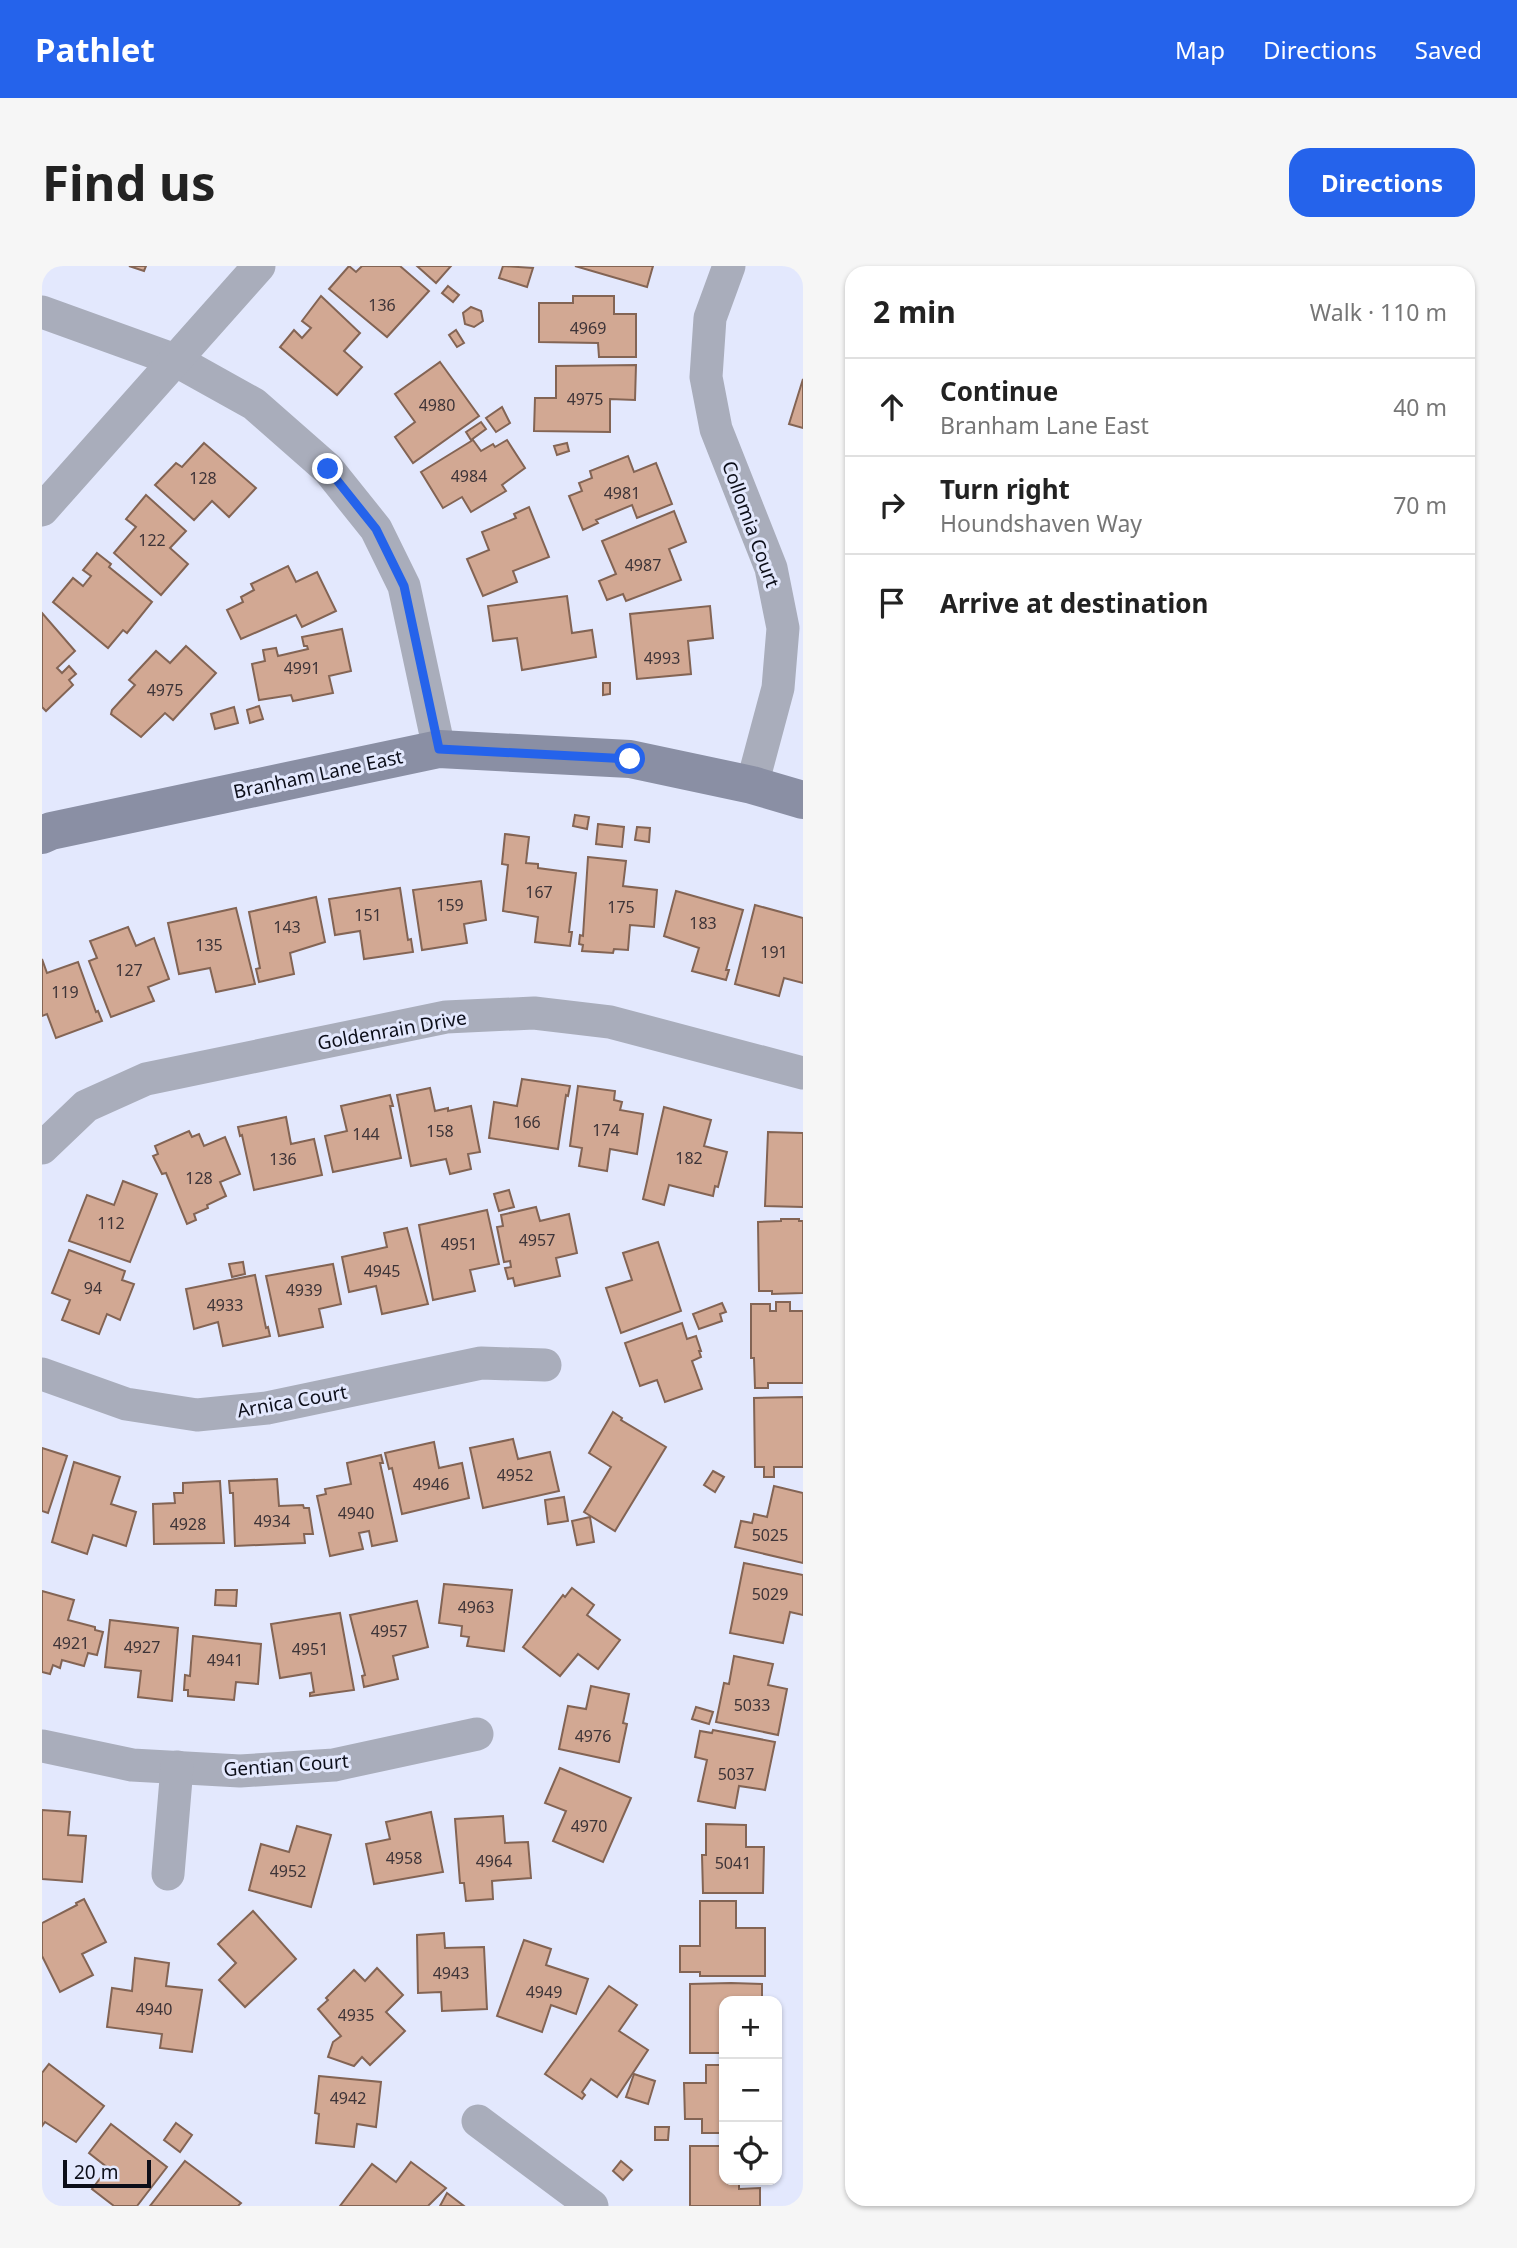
<!DOCTYPE html>
<meta charset="utf-8">
<style>
body{margin:0;font-family:"Noto Sans",sans-serif;background:#f6f6f6;color:#222}
.controls{position:absolute;right:21px;bottom:21px;display:grid;overflow:hidden;border-radius:14px;box-shadow:0 2px 5px #0004}
.controls button{width:63px;height:63px;display:grid;place-items:center;padding:0;border:0;border-bottom:2px solid #e0e0e0;background:#fff;color:#222;font:35px sans-serif}
.scale{position:absolute;left:21px;bottom:18px;width:88px;box-sizing:border-box;padding-left:7px;border:4px solid #0c0e19;border-top:0;font-size:19px;line-height:24px;white-space:nowrap;color:#0c0e19;-webkit-text-stroke:5px #e3e8fd;paint-order:stroke}
.stop{position:absolute;width:21px;height:21px;margin:-16px;border:5px solid #2563eb;border-radius:50%;background:#fff}
.stop.end{background:#2563eb;border-color:#fff;box-shadow:0 2px 7px #0008}
.list{margin:0;padding:0;list-style:none}
h2{display:flex;justify-content:space-between;align-items:center;height:91px;margin:0;padding:0 28px;font-size:30px}
h2 small{font-size:23px;font-weight:400;color:#767676}
.list li{display:grid;grid-template-columns:46px 1fr auto;gap:21px;align-items:center;box-sizing:border-box;height:98px;padding:0 28px;border-top:2px solid #e0e0e0}
.list b{display:block;font-size:26px;white-space:nowrap}
.list p{margin:0;font-size:23px;white-space:nowrap;color:#767676}
.list em{font-size:23px;font-style:normal;color:#767676}
.icon{flex:none;width:38px;height:38px;fill:none;stroke:currentColor;stroke-width:2;stroke-linecap:round;stroke-linejoin:round}
.map{position:relative;flex:none;width:761px;height:1940px;overflow:hidden;border-radius:21px}
header{display:flex;align-items:center;gap:42px;box-sizing:border-box;height:98px;padding:0 35px;background:#2563eb;color:#fff}
header strong{font-size:33px}
nav{display:flex;gap:38px;margin-inline-start:auto;font-size:24px}
.intro{display:flex;align-items:center;justify-content:space-between;box-sizing:border-box;height:168px;padding:0 42px}
h1{margin:0;font-size:49px}
.button{padding:18px 32px;border-radius:21px;background:#2563eb;color:#fff;font-size:24px;font-weight:700}
main{display:flex;gap:42px;padding:0 42px}
aside{flex:1;background:#fff;border-radius:21px;box-shadow:0 2px 5px #0004}
.map>svg:first-child{display:block}
</style>
<header>
<strong>Pathlet</strong>
<nav><a>Map</a><a>Directions</a><a>Saved</a></nav>
</header>
<div class="intro"><h1>Find us</h1><a class="button">Directions</a></div>
<main>
<div class="map">
<svg width="761" height="1940" viewBox="0 0 761 1940">
<rect width="100%" height="100%" fill="#e3e8fd"/>
<g fill="#d2a893" stroke="#836454" stroke-width="2">
<path d="M87,0h17l-2,5z"/>
<path d="M307,0l7,6 6,-6h38l29,25 -42,46 -58,-48z"/>
<path d="M375,0h34l-15,17z"/>
<path d="M461,0l30,2 -6,19 -28,-9z"/>
<path d="M533,0h78l-6,21z"/>
<path d="M406,20l11,9 -6,7 -11,-9z"/>
<path d="M279,30l39,37 -16,18 18,16 -25,28 -57,-48 14,-17 8,8 9,-10 -9,-7z"/>
<path d="M531,30h41v18h22v43h-37l-1,-14 -59,-1v-39h34z"/>
<path d="M429,41l10,4 2,10 -9,6 -9,-3 -2,-11z"/>
<path d="M414,64l8,13 -7,4 -8,-12z"/>
<path d="M398,96l39,54 -66,47 -18,-26 20,-15 -20,-28z"/>
<path d="M594,99l-1,35 -25,-1v33l-76,-1 1,-33h21v-32z"/>
<path d="M761,113v49l-14,-4z"/>
<path d="M460,141l8,16 -14,9 -10,-14z"/>
<path d="M439,156l5,7 -15,11 -5,-8z"/>
<path d="M431,174l8,11 12,-7 2,3 12,-7 18,28 -23,17 4,6 -35,21 -9,-15 -19,11 -22,-36z"/>
<path d="M162,177l52,45 -27,29 -17,-16 -18,19 -39,-35 21,-22 6,4z"/>
<path d="M525,177l2,8 -12,4 -3,-9z"/>
<path d="M586,190l6,16 22,-9 16,41 -35,14 -5,-13 -36,15 2,3 -15,7 -14,-34 13,-5 -3,-8 13,-5 -2,-7z"/>
<path d="M104,229l40,36 -16,17 18,16 -27,31 -47,-42 22,-26 -10,-8z"/>
<path d="M487,241l20,50 -36,14 4,11 -34,14 -16,-37 22,-9 -7,-18 34,-14 -2,-4z"/>
<path d="M632,245l12,31 -17,7 12,31 -55,21 -3,-7 -16,6 -8,-19 17,-7 -14,-33z"/>
<path d="M55,287l14,11 -2,3 43,35 -25,31 -4,-3 -15,18 -55,-46 20,-24 10,8 8,-10 -8,-6z"/>
<path d="M246,300l8,16 21,-10 19,39 -34,16 -6,-12 -55,24 -14,-29 16,-8 -2,-5 13,-7 -3,-6z"/>
<path d="M525,330l5,37 20,-3 4,27 -74,13 -5,-32 -24,3 -5,-35z"/>
<path d="M668,340l3,32 -25,3 3,33 -54,5 -7,-65z"/>
<path d="M0,347l33,38 -18,17 5,5 7,-7 7,8 -7,6 4,5 -27,26 -4,-4z"/>
<path d="M300,363l9,42 -22,5 4,17 -40,8 -2,-6 -32,5 -7,-36 13,-3 -2,-11 13,-2 2,8 30,-7 -1,-3h-3l-2,-9z"/>
<path d="M144,380l30,27 -43,47 -8,-7 -24,24 -30,-23 1,-4 23,-25 -6,-5 27,-29 14,12z"/>
<path d="M561,417h7v11l-7,1z"/>
<path d="M217,440l4,13 -13,4 -3,-13z"/>
<path d="M192,441l4,16 -23,6 -4,-15z"/>
<path d="M533,549l14,2 -2,12 -14,-3z"/>
<path d="M556,558l26,3 -2,20 -26,-3z"/>
<path d="M595,561l13,1 -1,14 -14,-2z"/>
<path d="M463,568l24,3 -3,26 12,1v4l38,5 -7,59h3l-2,14 -35,-4 3,-25 -35,-6 5,-46 -6,-1z"/>
<path d="M546,591l38,4 -3,25 34,4 -3,37 -24,-2 -2,25 -14,-1 -1,4 -31,-2 1,-6 -4,-1 1,-9 3,1z"/>
<path d="M439,615l5,39 -22,4 3,19 -45,7 -9,-60z"/>
<path d="M358,622l8,52 3,-1 2,13 -49,7 -4,-28 -25,4 -6,-36z"/>
<path d="M634,625l67,19 -17,60h3l-3,10 -34,-9 7,-23 -35,-12z"/>
<path d="M274,631l9,45 -35,11 4,21 -35,8 -3,-13 4,-1 -11,-56z"/>
<path d="M713,639l48,13v65l-19,-5 -5,18 -44,-12z"/>
<path d="M194,642l19,76 -39,8 -6,-24 -31,6 -11,-51z"/>
<path d="M86,661l8,19 18,-8 15,41 -21,8 6,14 -43,16 -22,-56 8,-3 -7,-17z"/>
<path d="M0,693l5,14 31,-11 18,50 2,-1 4,10 -46,17 -9,-24 -5,2z"/>
<path d="M480,813l48,7 -2,10 -2,-1 -8,54 -69,-11 5,-36 23,4z"/>
<path d="M536,820l37,5 -1,9 8,2 -2,8 23,4 -6,40 -27,-5 -3,22 -28,-5 3,-18 -12,-2z"/>
<path d="M388,822l5,23 13,-3v3l23,-5 9,46 -12,2 3,15 -21,5 -4,-15 -35,7 -14,-71z"/>
<path d="M348,829l3,11h-3l11,52 -68,14 -8,-36 22,-5 -6,-25z"/>
<path d="M622,841l47,13 -7,26 23,6 -9,35 -3,-1 -2,10 -44,-11 -5,20 -21,-6z"/>
<path d="M244,851l5,27 23,-5 8,36 -68,15 -12,-55 -2,1 -2,-9z"/>
<path d="M147,865l3,6 7,-3 5,12 21,-9 15,37 -20,8 6,14 -19,9 1,3 -14,6 2,6 -9,4 -21,-51 -4,1 -9,-18 5,-2 -3,-8z"/>
<path d="M726,866l35,1v74l-38,-1z"/>
<path d="M81,915l34,13 -27,68 -61,-21 18,-46 27,10z"/>
<path d="M467,924l5,17 -15,4 -5,-17z"/>
<path d="M494,941l4,14 29,-7 8,39 -21,5 4,18 -45,10 -2,-8 -5,1 -3,-11 6,-1 -1,-6 -6,1 -7,-35 6,-1 -2,-11z"/>
<path d="M445,944l12,54 -29,6 5,21 -42,9 -14,-75z"/>
<path d="M739,953h18v2h4v72l-31,1v-3h-13l-1,-69 23,-1z"/>
<path d="M365,962l21,76 -46,10 -6,-28 -27,6 -7,-35 45,-10 -3,-14z"/>
<path d="M616,976l23,69 -60,22 -15,-45 26,-8 -9,-27z"/>
<path d="M27,984l56,21 -3,9 12,4 -14,36 -13,-6 -8,20 -37,-14 8,-20 -18,-7z"/>
<path d="M201,996l2,12 -13,3 -3,-13z"/>
<path d="M291,998l8,40 -22,5 4,18 -44,9 -13,-60z"/>
<path d="M213,1009l11,53 2,-1 2,9 -47,10 -5,-24 -24,7 -8,-40z"/>
<path d="M734,1036h14v9h13v72h-35v5h-13l-1,-30h-3v-54h19v7h6z"/>
<path d="M680,1037l4,9 -6,2 2,7 -23,8 -6,-15z"/>
<path d="M640,1057l5,16 9,-3 5,15h-2l2,6 -9,4 10,28 -37,13 -8,-22 -17,6 -15,-43z"/>
<path d="M761,1131v70h-29v10h-10v-10h-9l-1,-69z"/>
<path d="M571,1146l9,6 -1,2 45,27 -51,84 -31,-19 27,-45 -22,-14z"/>
<path d="M471,1173l5,20 32,-7 9,39 -76,17 -13,-60z"/>
<path d="M392,1176l5,26 23,-5 7,35 -67,16 -10,-46 -3,1 -4,-16z"/>
<path d="M0,1182l25,8 -19,57 -6,-2z"/>
<path d="M339,1189l2,8h-3l17,78 -25,5 -3,-15 -10,2 4,16 -33,7 -13,-60 9,-2 -1,-5 26,-5 -4,-21z"/>
<path d="M32,1196l46,15 -9,27 25,8 -10,34 -33,-11 -6,19 -35,-12z"/>
<path d="M671,1205l11,6 -9,15 -11,-7z"/>
<path d="M235,1213l2,27 24,-1 1,3h5l4,26h-9l1,9 -70,3 -2,-53h-3l-1,-12z"/>
<path d="M178,1215l4,62 -70,1 -1,-40 22,-1 -1,-10h9v-10z"/>
<path d="M732,1220l29,7v70l-68,-16 6,-26 11,2 2,-9 13,3z"/>
<path d="M522,1231l4,24 -20,3 -3,-24z"/>
<path d="M548,1251l4,25 -17,3 -5,-24z"/>
<path d="M702,1297l59,12v40l-13,-3 -7,31 -53,-10z"/>
<path d="M402,1318l68,6 -8,61 -37,-5 2,-9 -8,-1 1,-10 -23,-3z"/>
<path d="M530,1322l22,17 -7,10 33,25 -22,29 -20,-15 -18,22 -37,-29 40,-52 2,2z"/>
<path d="M174,1324h21l-1,16 -21,-1z"/>
<path d="M0,1325l32,9 -6,20 27,7v3l8,2 -6,23 -9,-2 -4,13 -22,-6 -2,8 -7,-3 -3,9 -8,-2z"/>
<path d="M375,1335l11,46 -35,9 5,23 -34,8 -2,-11 3,-1 -15,-60z"/>
<path d="M298,1347l14,77 -44,6v-3l4,-1 -3,-19 -31,5 -9,-54z"/>
<path d="M68,1354l68,8 -6,73 -34,-4 3,-26 -36,-4z"/>
<path d="M151,1370l68,8 -3,40 -22,-2 -2,18 -46,-4v-6h-4l1,-15 5,1z"/>
<path d="M692,1390l39,8 -5,21 19,4 -9,46 -62,-13 8,-39 5,1z"/>
<path d="M549,1420l38,8 -6,29 4,1 -8,38 -60,-13 9,-43 18,3z"/>
<path d="M654,1441l17,5 -4,12 -17,-5z"/>
<path d="M671,1464l62,12 -10,48 -26,-4 -4,22 -37,-7 9,-41 -12,-3 5,-26 12,2z"/>
<path d="M518,1502l71,30 -28,64 -50,-21 13,-30 -21,-8z"/>
<path d="M0,1544l28,2 -2,23 18,1 -4,46 -40,-3z"/>
<path d="M389,1546l12,60 -69,12 -8,-40 24,-5 -4,-17z"/>
<path d="M461,1550l2,27 23,-1 3,36 -39,3 1,18 -27,2 -2,-18h-4l-5,-64z"/>
<path d="M664,1558l40,1v22h18l-1,46h-60l-1,-38h4z"/>
<path d="M255,1560l34,9 -20,72 -62,-17 12,-46 28,8z"/>
<path d="M42,1633l22,43 -24,12 11,21 -33,17 -18,-36v-33l35,-18 -1,-2z"/>
<path d="M658,1635h36v27h29v48h-65v-4h-20v-26h20z"/>
<path d="M211,1645l43,48 -51,48 -26,-27 17,-17 -18,-19z"/>
<path d="M402,1667l1,15 39,-1 3,62 -45,2 -1,-19 -23,1 -1,-58z"/>
<path d="M482,1674l27,9 -5,16 42,14 -12,35 -25,-9 -9,27 -45,-16z"/>
<path d="M93,1692l34,5 -3,23 36,4 -10,62 -32,-4 2,-14 -55,-7 5,-39 20,3z"/>
<path d="M335,1702l26,27 -17,17 19,19 -35,34 -8,-8 -8,9 -26,-9 5,-15 8,-6 -23,-27 10,-9 -2,-2 28,-28 11,11z"/>
<path d="M689,1717l31,1v17h-38v52h-34v-69z"/>
<path d="M567,1720l28,19 -18,26 29,19 -31,47 -26,-18 -9,13 3,3 -3,4 -37,-25z"/>
<path d="M7,1798l55,42 -28,36 -31,-20 -3,4v-53z"/>
<path d="M664,1799h18v68h-22v-14h-17l-1,-36h22z"/>
<path d="M592,1808l21,7 -7,23 -22,-7z"/>
<path d="M277,1810l62,6 -5,45 -19,-3 -3,23 -38,-4 3,-29 -4,-1z"/>
<path d="M134,1857l16,12 -12,17 -16,-12z"/>
<path d="M69,1858l56,43 -30,39h-23l-22,-17 16,-21 -19,-15z"/>
<path d="M613,1861h14l-1,13h-13z"/>
<path d="M648,1880h34v34h15v9l21,-1v18h-70z"/>
<path d="M143,1895l56,42 -3,3h-88z"/>
<path d="M579,1895l11,9 -9,10 -10,-9z"/>
<path d="M369,1896l35,26 -18,18h-88l32,-42 24,18z"/>
<path d="M405,1927l17,13h-24z"/>
</g>
<g fill="none" stroke-linecap="round" stroke-linejoin="round">
<g stroke="#a9adbb" stroke-width="33">
<path d="M687,0l-19,52 -4,59 10,52 55,139 12,60 -5,60 -26,97"/>
<path d="M0,46l133,48 79,44 74,65 48,60 28,57 35,163"/>
<path d="M0,244l217,-244"/>
<path d="M0,882l44,-42 60,-27 300,-62 88,-4 76,9 193,51"/>
<path d="M0,1108l84,30 71,11 70,-7 214,-45 64,2"/>
<path d="M0,1480l90,19 108,6 94,-6 143,-31"/>
<path d="M126,1608l9,-107"/>
<path d="M436,1855l114,85"/>
</g>
<path stroke="#8a8fa4" stroke-width="38" d="M0,569l9,-4 388,-82 191,10 122,26 51,15"/>
</g>
<g fill="none" stroke-linecap="round" stroke-linejoin="round">
<path stroke="#2563eb" stroke-width="9" d="M286,203l48,60 28,57 35,163 191,10"/>
</g>
<g text-anchor="middle" dominant-baseline="central" stroke-width="6" stroke-linejoin="round" paint-order="stroke">
<g font-size="16" fill="#3e3438">
<text x="340" y="39">136</text>
<text x="546" y="62">4969</text>
<text x="543" y="133">4975</text>
<text x="395" y="139">4980</text>
<text x="427" y="210">4984</text>
<text x="161" y="212">128</text>
<text x="580" y="227">4981</text>
<text x="110" y="274">122</text>
<text x="601" y="299">4987</text>
<text x="620" y="392">4993</text>
<text x="260" y="402">4991</text>
<text x="123" y="424">4975</text>
<text x="497" y="626">167</text>
<text x="408" y="639">159</text>
<text x="579" y="641">175</text>
<text x="326" y="649">151</text>
<text x="661" y="657">183</text>
<text x="245" y="661">143</text>
<text x="167" y="679">135</text>
<text x="732" y="686">191</text>
<text x="87" y="704">127</text>
<text x="23" y="726">119</text>
<text x="485" y="856">166</text>
<text x="564" y="864">174</text>
<text x="398" y="865">158</text>
<text x="324" y="868">144</text>
<text x="647" y="892">182</text>
<text x="241" y="893">136</text>
<text x="157" y="912">128</text>
<text x="69" y="957">112</text>
<text x="495" y="974">4957</text>
<text x="417" y="978">4951</text>
<text x="340" y="1005">4945</text>
<text x="51" y="1022">94</text>
<text x="262" y="1024">4939</text>
<text x="183" y="1039">4933</text>
<text x="473" y="1209">4952</text>
<text x="389" y="1218">4946</text>
<text x="314" y="1247">4940</text>
<text x="230" y="1255">4934</text>
<text x="146" y="1258">4928</text>
<text x="728" y="1269">5025</text>
<text x="728" y="1328">5029</text>
<text x="434" y="1341">4963</text>
<text x="347" y="1365">4957</text>
<text x="29" y="1377">4921</text>
<text x="100" y="1381">4927</text>
<text x="268" y="1383">4951</text>
<text x="183" y="1394">4941</text>
<text x="710" y="1439">5033</text>
<text x="551" y="1470">4976</text>
<text x="694" y="1508">5037</text>
<text x="547" y="1560">4970</text>
<text x="362" y="1592">4958</text>
<text x="452" y="1595">4964</text>
<text x="691" y="1597">5041</text>
<text x="246" y="1605">4952</text>
<text x="409" y="1707">4943</text>
<text x="502" y="1726">4949</text>
<text x="112" y="1743">4940</text>
<text x="314" y="1749">4935</text>
<text x="306" y="1832">4942</text>
</g>
<g font-size="19" fill="#0c0e19" stroke="#e3e8fd">
<text transform="translate(709 258) rotate(70)">Collomia Court</text>
<text transform="translate(276 508) rotate(-12)">Branham Lane East</text>
<text transform="translate(350 764) rotate(-10)">Goldenrain Drive</text>
<text transform="translate(250 1135) rotate(-10)">Arnica Court</text>
<text transform="translate(244 1499) rotate(-4)">Gentian Court</text>
</g>
</g>
</svg>
<div class="controls">
<button>+</button>
<button>−</button>
<button><svg class="icon" aria-label="locate" viewBox="0 0 24 24"><circle cx="12" cy="12" r="6"/><path d="M12 2v4M12 18v4M2 12h4M18 12h4"/></svg></button>
</div>
<div class="scale">20 m</div>
<div class="stop" style="left:588px;top:493px"></div>
<div class="stop end" style="left:286px;top:203px"></div>
</div>
<aside>
<h2>2 min<small>Walk · 110 m</small></h2>
<ul class="list">
<li><svg class="icon" aria-label="ahead" viewBox="0 0 24 24"><path d="M12 20V5M6 11l6-6 6 6"/></svg><div><b>Continue</b><p>Branham Lane East</p></div><em>40 m</em></li>
<li><svg class="icon" aria-label="right" viewBox="0 0 24 24"><path d="M7 20v-9h11M14 6l5 5-5 5"/></svg><div><b>Turn right</b><p>Houndshaven Way</p></div><em>70 m</em></li>
<li><svg class="icon" aria-label="arrive" viewBox="0 0 24 24"><path d="M6 21V4h12l-3 4 3 4H6"/></svg><div><b>Arrive at destination</b></div></li>
</ul>
</aside>
</main>
